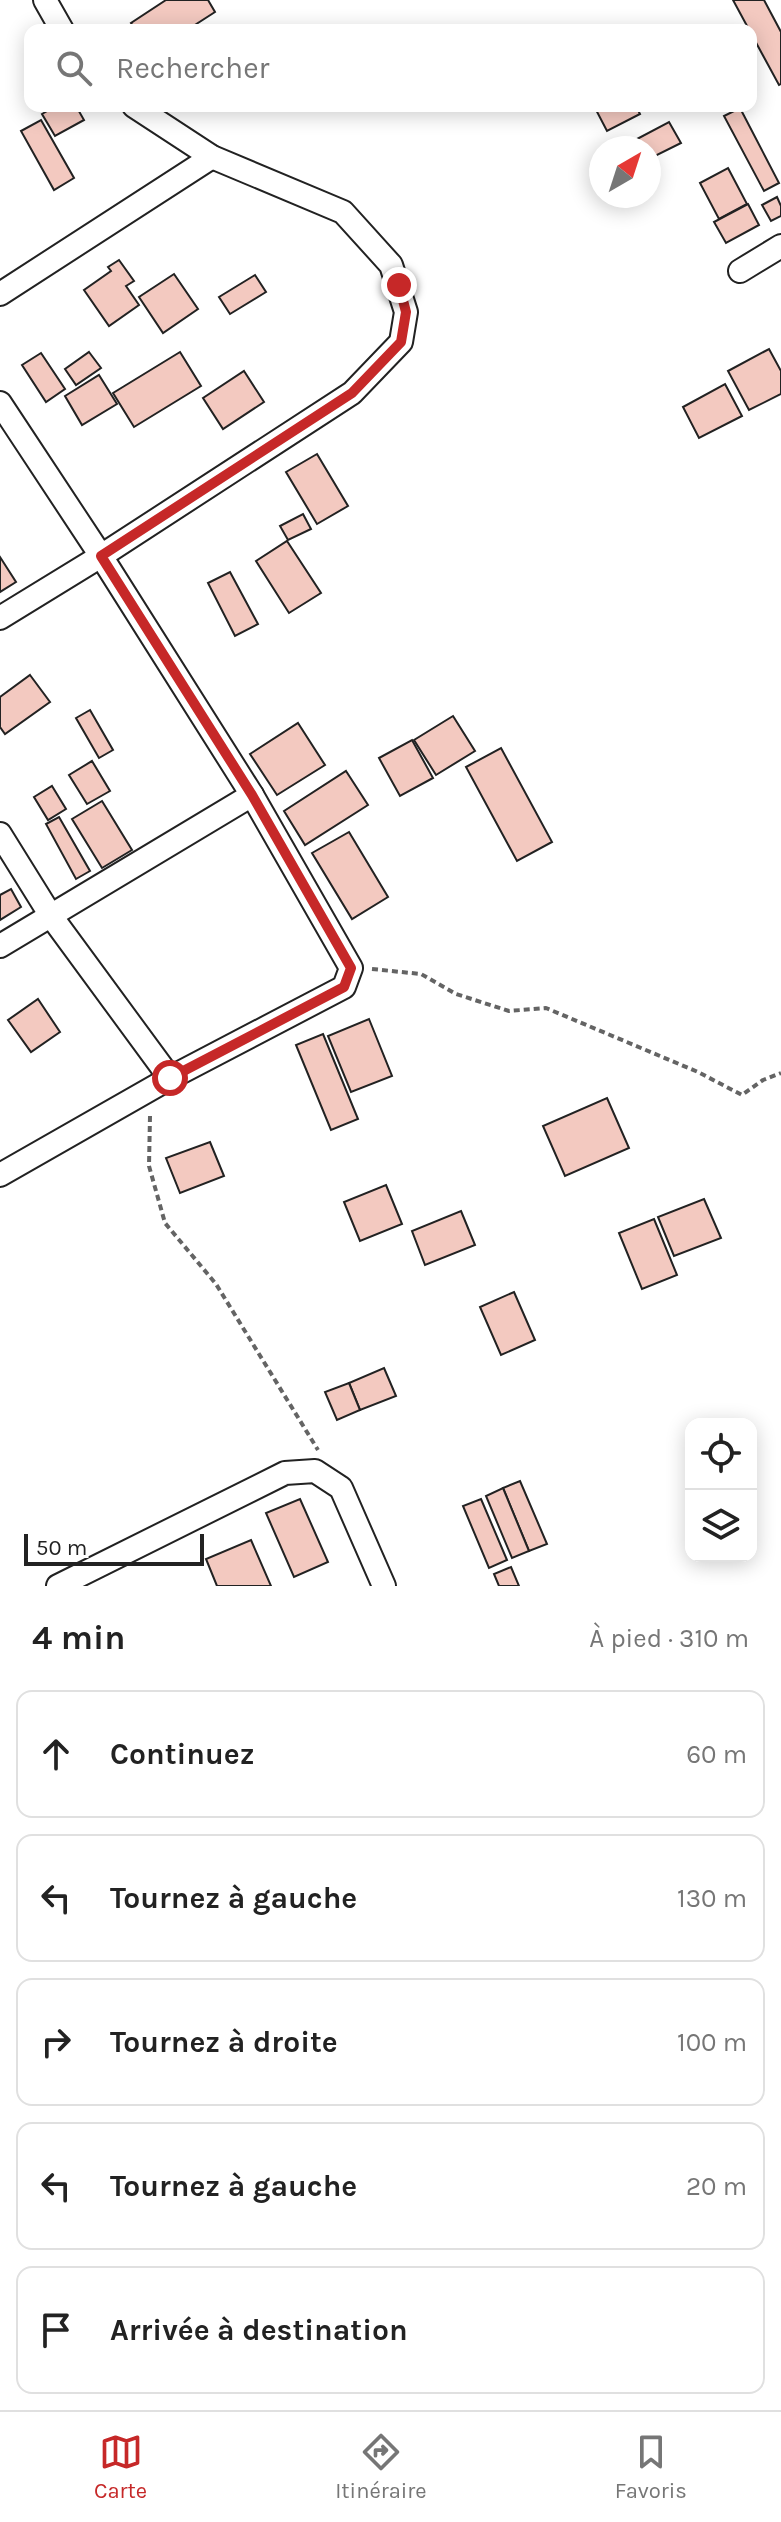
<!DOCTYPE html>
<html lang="fr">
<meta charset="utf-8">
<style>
body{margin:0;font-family:Karla,sans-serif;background:#f2f2f2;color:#222}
.controls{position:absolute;right:24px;bottom:24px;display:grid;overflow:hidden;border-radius:16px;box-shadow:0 4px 20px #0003}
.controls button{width:72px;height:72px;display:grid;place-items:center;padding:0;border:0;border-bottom:2px solid #e0e0e0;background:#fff;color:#222;font:40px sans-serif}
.compass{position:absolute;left:589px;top:136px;width:72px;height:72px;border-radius:50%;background:#fff;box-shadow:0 4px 20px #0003;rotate:39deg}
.scale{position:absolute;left:24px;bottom:20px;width:180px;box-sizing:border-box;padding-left:8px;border:4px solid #222;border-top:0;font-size:22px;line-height:28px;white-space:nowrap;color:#222;-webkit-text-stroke:6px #fff;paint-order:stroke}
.stop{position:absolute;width:24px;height:24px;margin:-18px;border:6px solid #c62828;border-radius:50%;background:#fff}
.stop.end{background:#c62828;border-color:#fff;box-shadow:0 2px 8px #0008}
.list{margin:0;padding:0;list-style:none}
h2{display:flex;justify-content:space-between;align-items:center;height:104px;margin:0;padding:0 32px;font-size:34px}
h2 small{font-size:26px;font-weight:400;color:#767676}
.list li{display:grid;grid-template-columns:52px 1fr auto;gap:24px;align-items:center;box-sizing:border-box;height:128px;margin:0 16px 16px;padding:0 16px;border:2px solid #e0e0e0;border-radius:16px}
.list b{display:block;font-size:30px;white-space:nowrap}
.list em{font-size:26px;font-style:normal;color:#767676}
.icon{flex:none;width:44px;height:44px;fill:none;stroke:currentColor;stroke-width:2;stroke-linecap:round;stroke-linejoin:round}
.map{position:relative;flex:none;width:781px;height:1586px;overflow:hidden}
.search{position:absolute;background:#fff;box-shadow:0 4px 20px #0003;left:24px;right:24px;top:24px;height:88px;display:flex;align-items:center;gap:20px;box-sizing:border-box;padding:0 28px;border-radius:16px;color:#767676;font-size:30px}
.sheet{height:824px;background:#fff}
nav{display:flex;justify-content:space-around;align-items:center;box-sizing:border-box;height:112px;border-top:2px solid #e0e0e0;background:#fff;font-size:22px;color:#767676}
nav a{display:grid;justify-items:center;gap:4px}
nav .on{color:#c62828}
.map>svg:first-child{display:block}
</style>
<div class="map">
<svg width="781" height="1586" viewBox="0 0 781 1586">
<rect width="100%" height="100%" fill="#fff"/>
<g fill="#f3c9c0" stroke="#222" stroke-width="2">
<path d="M166,0h42l7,12 -28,18h-51l-5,-7z"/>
<path d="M733,0h31l17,32v52l-2,1z"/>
<path d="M56,106h20l8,14 -29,16 -13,-22z"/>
<path d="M594,106h42l4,8 -33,17z"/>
<path d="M740,108l39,75 -15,8 -40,-75z"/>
<path d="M41,120l33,58 -20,12 -33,-59z"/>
<path d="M669,122l12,21 -32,16v-11h-29z"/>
<path d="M728,168l19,36 -28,15 -19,-36z"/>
<path d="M777,197l4,9v10l-10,5 -9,-16z"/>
<path d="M748,204l11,21 -33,18 -12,-21z"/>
<path d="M119,260l15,21 -8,5 13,19 -30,21 -25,-36 27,-19 -3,-4z"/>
<path d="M174,274l24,35 -35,24 -24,-36z"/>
<path d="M255,275l11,17 -36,22 -11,-17z"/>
<path d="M769,349l12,22v23l-32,16 -21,-39z"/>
<path d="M89,352l12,16 -25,17 -11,-16z"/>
<path d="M180,352l21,34 -67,41 -21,-34z"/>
<path d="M41,353l24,36 -19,13 -24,-37z"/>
<path d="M244,371l20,31 -41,27 -20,-31z"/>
<path d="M99,375l18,29 -35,21 -17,-29z"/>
<path d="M725,384l17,32 -43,22 -16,-31z"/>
<path d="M317,454l31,52 -31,18 -31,-52z"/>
<path d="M303,514l8,15 -23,11 -8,-14z"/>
<path d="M287,541l34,52 -32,20 -33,-52z"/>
<path d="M0,557l16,25 -16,10z"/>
<path d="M230,572l28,52 -23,12 -27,-53z"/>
<path d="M30,675l20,27 -45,32 -5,-7v-30z"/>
<path d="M90,710l23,40 -14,8 -23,-40z"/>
<path d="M453,716l22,35 -39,24 -22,-35z"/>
<path d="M298,723l27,42 -48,30 -27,-41z"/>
<path d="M412,740l21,38 -33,18 -21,-38z"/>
<path d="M501,748l51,94 -35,19 -51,-94z"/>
<path d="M92,761l18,30 -23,13 -18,-29z"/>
<path d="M346,771l22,34 -63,40 -21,-34z"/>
<path d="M52,786l14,23 -18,11 -14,-23z"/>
<path d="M102,801l30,49 -30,18 -30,-49z"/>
<path d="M59,817l31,54 -14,8 -30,-55z"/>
<path d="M349,832l39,65 -36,22 -40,-66z"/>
<path d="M11,889l10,18 -21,13v-25z"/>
<path d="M38,999l22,33 -29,20 -23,-32z"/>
<path d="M369,1019l23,57 -41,16 -23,-56z"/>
<path d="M323,1034l35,85 -27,11 -35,-85z"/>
<path d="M607,1098l22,50 -64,28 -22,-50z"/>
<path d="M210,1142l14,34 -44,17 -14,-35z"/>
<path d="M386,1185l16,39 -42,17 -16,-39z"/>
<path d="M704,1199l17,39 -47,18 -16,-39z"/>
<path d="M461,1211l14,34 -50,20 -13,-34z"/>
<path d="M654,1219l23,56 -35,14 -23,-56z"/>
<path d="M514,1292l21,48 -34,15 -21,-48z"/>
<path d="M384,1368l12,28 -36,14 -11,-27z"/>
<path d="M349,1383l11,27 -23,10 -12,-28z"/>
<path d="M520,1481l27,63 -18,7 -26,-63z"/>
<path d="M503,1488l26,63 -17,7 -26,-62z"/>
<path d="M300,1499l28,63 -34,15 -28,-64z"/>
<path d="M481,1499l26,61 -18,8 -26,-62z"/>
<path d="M251,1540l20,46h-54l-11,-27z"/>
<path d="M511,1567l8,19h-20l-5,-12z"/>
</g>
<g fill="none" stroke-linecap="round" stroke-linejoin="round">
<defs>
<g id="minor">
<path d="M45,0l17,30"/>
<path d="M740,271l41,-25"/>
<path d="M0,294l212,-137"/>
<path d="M0,403l101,153 151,239 99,173 -7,19 -174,91 -170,97"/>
<path d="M0,618l101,-62 251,-163 49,-51 5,-30 -15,-47 -48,-53 -131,-55 -78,-51"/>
<path d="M0,834l51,82 119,162"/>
<path d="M0,946l252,-151"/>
<path d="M58,1586l227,-113 30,-2 26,17 43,98"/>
</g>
</defs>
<use href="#minor" stroke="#222" stroke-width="26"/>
<g stroke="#646464" stroke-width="4" stroke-dasharray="6 4" stroke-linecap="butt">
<path d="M372,969l49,5 35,20 53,17 37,-3 152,64 44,23 21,-15 18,-7"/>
<path d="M150,1116l-1,50 16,57 51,61 102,166"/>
</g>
<use href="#minor" stroke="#fff" stroke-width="22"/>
</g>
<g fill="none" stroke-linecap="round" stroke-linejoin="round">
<path stroke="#c62828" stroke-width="10" d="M170,1078l174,-91 7,-19 -99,-173 -151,-239 251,-163 49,-51 5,-30 -7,-27"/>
</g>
</svg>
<div class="controls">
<button><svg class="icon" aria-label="locate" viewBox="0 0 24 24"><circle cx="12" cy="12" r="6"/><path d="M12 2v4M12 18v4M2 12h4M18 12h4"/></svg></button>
<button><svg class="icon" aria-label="layers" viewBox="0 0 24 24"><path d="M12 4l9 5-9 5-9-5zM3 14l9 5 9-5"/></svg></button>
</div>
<svg class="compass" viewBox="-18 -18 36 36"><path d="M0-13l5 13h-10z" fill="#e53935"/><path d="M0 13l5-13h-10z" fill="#767676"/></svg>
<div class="scale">50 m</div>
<div class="stop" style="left:170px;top:1078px"></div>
<div class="stop end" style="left:399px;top:285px"></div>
<div class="search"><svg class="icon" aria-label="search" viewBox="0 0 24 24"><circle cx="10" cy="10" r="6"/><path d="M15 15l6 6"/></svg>Rechercher</div>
</div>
<section class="sheet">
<h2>4 min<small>À pied · 310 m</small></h2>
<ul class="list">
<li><svg class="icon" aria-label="ahead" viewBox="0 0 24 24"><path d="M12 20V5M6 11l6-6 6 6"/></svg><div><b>Continuez</b></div><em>60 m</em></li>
<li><svg class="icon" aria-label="left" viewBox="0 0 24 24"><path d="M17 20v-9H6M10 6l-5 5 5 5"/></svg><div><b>Tournez à gauche</b></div><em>130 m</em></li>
<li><svg class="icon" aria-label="right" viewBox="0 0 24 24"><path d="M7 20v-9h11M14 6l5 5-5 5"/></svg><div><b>Tournez à droite</b></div><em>100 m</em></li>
<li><svg class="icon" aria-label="left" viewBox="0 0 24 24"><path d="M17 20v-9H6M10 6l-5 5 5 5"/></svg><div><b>Tournez à gauche</b></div><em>20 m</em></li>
<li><svg class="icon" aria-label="arrive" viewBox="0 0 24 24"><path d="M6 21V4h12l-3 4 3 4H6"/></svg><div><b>Arrivée à destination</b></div></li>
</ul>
</section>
<nav>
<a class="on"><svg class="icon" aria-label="map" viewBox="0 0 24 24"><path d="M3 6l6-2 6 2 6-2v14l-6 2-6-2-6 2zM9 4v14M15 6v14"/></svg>Carte</a>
<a><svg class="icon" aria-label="directions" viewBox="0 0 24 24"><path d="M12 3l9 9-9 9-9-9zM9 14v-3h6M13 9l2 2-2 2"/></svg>Itinéraire</a>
<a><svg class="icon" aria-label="saved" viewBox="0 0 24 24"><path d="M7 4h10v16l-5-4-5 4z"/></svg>Favoris</a>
</nav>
